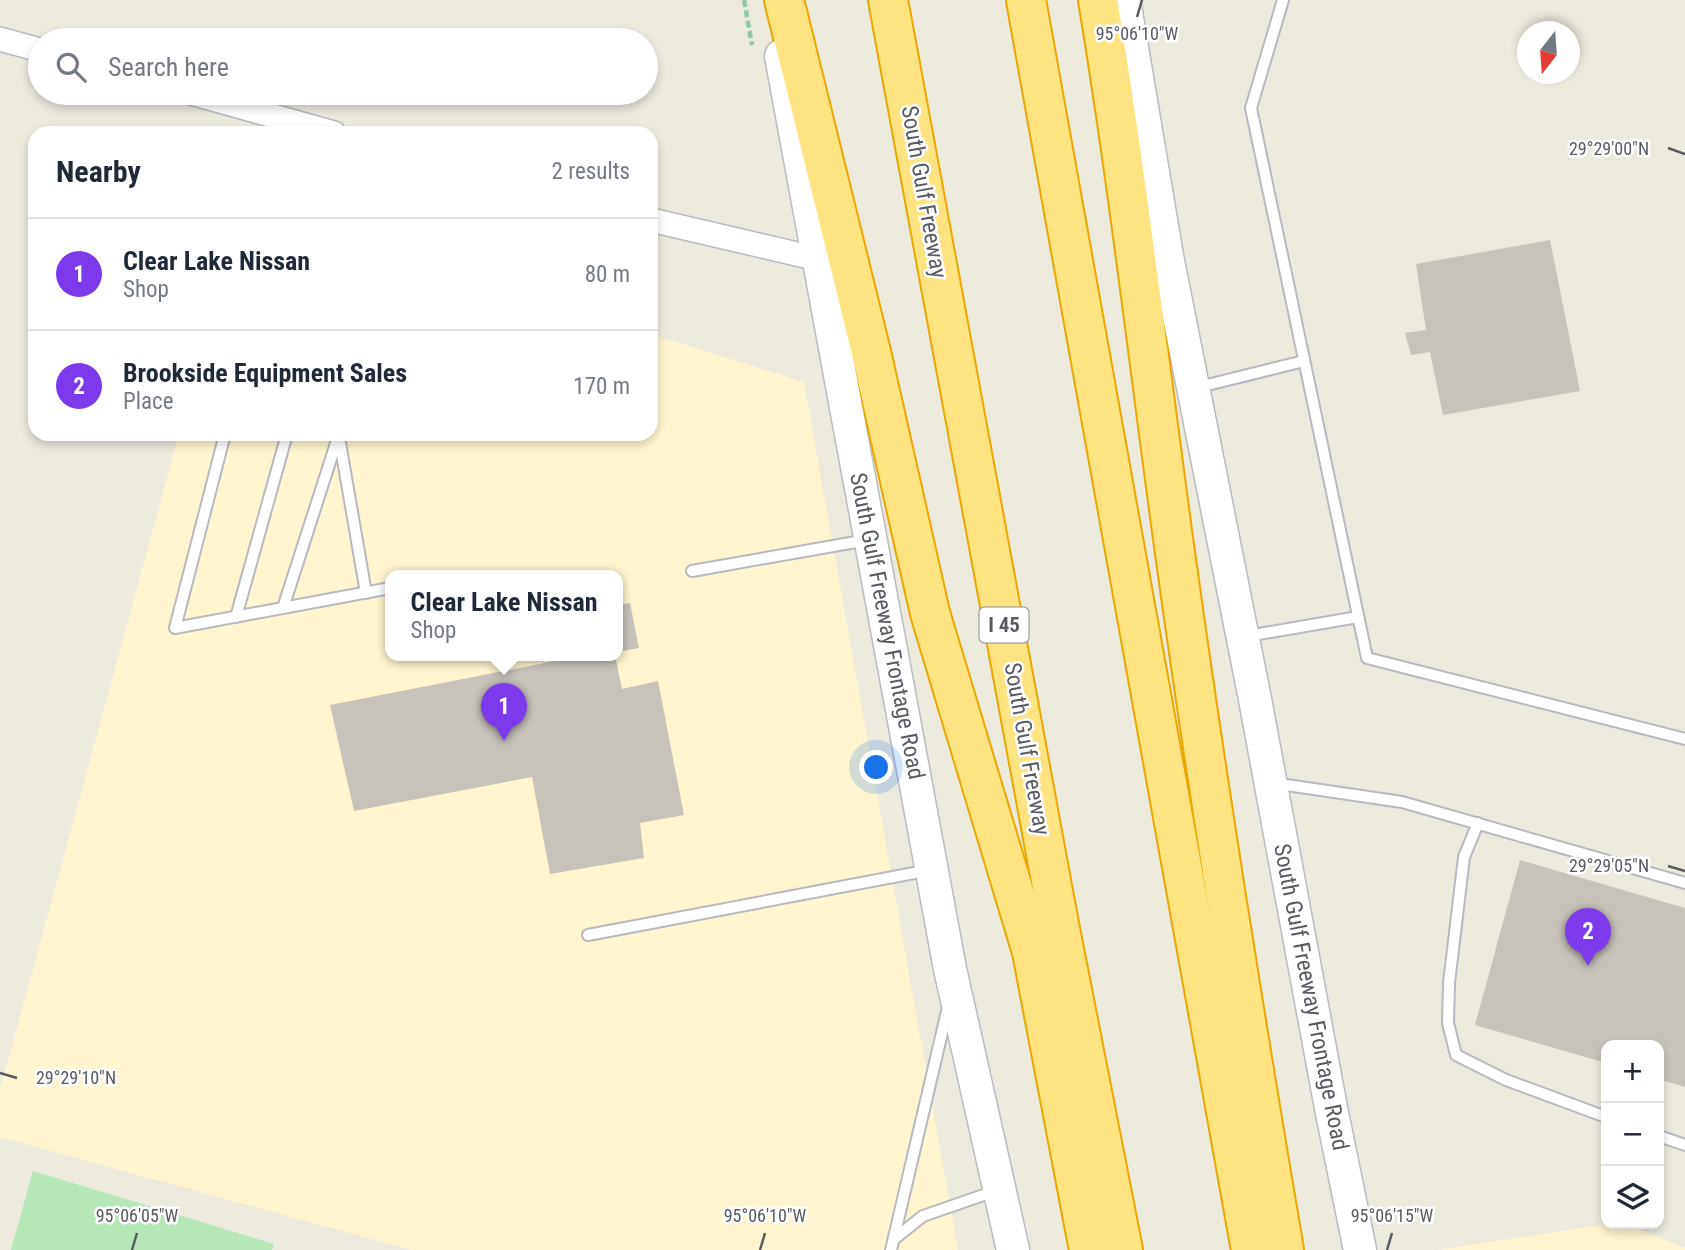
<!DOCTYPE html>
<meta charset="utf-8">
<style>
body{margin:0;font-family:"Roboto Condensed",sans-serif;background:#f2f2f3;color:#1f2937}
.controls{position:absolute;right:21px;bottom:21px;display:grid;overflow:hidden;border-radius:14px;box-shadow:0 4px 10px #0003}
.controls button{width:63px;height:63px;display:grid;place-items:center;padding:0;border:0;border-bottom:2px solid #e0e1e3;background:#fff;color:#1f2937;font:35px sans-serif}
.compass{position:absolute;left:1517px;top:21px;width:63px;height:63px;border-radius:50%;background:#fff;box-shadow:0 4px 10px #0003;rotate:197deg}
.you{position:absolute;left:877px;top:768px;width:24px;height:24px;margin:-18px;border:5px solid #fff;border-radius:50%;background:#1a73e8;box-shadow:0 0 0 10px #1a73e833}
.badge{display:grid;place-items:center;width:46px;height:46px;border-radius:50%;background:#7c3aed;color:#fff;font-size:23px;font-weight:700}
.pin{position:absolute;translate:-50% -58px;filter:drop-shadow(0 2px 4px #0008)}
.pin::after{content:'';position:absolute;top:37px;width:24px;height:21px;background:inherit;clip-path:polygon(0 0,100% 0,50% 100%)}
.popup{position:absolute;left:385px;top:570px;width:238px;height:91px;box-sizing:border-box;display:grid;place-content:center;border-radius:14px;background:#fff;filter:drop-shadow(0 2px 5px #0005);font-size:23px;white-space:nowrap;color:#747a83}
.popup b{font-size:26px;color:#1f2937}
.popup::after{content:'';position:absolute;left:50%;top:100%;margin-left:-14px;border:14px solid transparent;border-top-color:#fff}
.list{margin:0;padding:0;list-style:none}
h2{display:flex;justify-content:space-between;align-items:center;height:91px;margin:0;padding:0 28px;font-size:30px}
h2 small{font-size:23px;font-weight:400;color:#747a83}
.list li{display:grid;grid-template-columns:46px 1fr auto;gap:21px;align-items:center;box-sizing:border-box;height:112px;padding:0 28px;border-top:2px solid #e0e1e3}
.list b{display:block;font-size:26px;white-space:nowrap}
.list p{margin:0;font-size:23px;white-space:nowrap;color:#747a83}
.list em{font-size:23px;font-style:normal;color:#747a83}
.icon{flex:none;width:38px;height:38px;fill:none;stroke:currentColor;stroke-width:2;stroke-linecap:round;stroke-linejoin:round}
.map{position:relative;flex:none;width:1685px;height:1250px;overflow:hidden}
.search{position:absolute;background:#fff;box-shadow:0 4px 10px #0003;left:28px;top:28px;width:630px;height:77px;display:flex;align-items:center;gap:18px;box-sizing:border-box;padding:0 24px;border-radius:38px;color:#747a83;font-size:26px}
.panel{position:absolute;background:#fff;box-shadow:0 4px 10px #0003;left:28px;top:126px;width:630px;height:315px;border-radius:21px}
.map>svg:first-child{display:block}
</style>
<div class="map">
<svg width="1685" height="1250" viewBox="0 0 1685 1250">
<rect width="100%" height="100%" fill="#ece9dd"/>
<g fill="#fff5d0" fill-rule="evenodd">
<path d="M651,334l153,48 154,868h-547l-411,-113v-47l179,-656h472zM390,575h228v80h-228z"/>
<path d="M1608,1224h18l59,24v2h-248z"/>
</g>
<path fill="#b7e7b8" d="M33,1171l241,73 -2,6h-261z"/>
<g fill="#c7c3bb">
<path d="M1550,240l30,151 -137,24 -13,-63 -19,3 -6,-22 21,-3 -10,-66z"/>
<path d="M630,603l9,45 -21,4v-47z"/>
<path d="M559,655h56l7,34 36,-8 26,134 -44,8 4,35 -94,16 -18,-97 -178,34 -24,-106 230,-45z"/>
<path d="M1520,860l165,48v179l-26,-8v-34h-53v18l-131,-38z"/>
</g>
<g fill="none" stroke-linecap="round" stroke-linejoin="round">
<defs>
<g id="lane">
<path d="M1283,0l-32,108 116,550 318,81"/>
<path d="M1195,388l109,-27"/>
<path d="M225,434l-50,194 215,-40"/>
<path d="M339,437l27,156"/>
<path d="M692,571l175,-31"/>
<path d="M283,608l56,-174"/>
<path d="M236,617l51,-183"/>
<path d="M1247,636l111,-19"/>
<path d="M1273,783l129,19 283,81"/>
<path d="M1478,823l-14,34 -15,126 -1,40 8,32 50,25 100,37"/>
<path d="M588,935l342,-65"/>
<path d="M1659,1136l26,9"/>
<path d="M894,1239l29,-23 75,-26"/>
<path d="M891,1250l57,-243"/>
</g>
<g id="street">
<path d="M0,39l40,11"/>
<path d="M191,93l143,40"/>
<path d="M651,220l167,39"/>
</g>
<g id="secondary">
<path d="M1124,0l43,256 87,438 77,414 29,142"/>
<path d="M781,56l169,913 63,281"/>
</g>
<g id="highway">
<path d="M784,0l87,352 59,261 102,339 57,298"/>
<path d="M888,0l171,924 64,326"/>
<path d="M1026,0l225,1250"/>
<path d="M1098,0c31,186 52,373 78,560 32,230 69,461 108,690"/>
</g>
</defs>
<use href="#lane" stroke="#b6b9bf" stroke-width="14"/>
<use href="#street" stroke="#b6b9bf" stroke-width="26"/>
<use href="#secondary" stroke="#b7bbc2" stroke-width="35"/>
<use href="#highway" stroke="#eaa700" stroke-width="42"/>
<path stroke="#90c8a2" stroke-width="4.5" stroke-dasharray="7 3.5" stroke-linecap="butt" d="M744,0l8,45"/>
<use href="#lane" stroke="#fff" stroke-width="10"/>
<use href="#street" stroke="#fff" stroke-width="23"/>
<use href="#secondary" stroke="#fff" stroke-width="32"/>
<use href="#highway" stroke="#ffe382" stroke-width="38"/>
</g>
<path fill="none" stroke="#575b61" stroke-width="2.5" d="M1137,17l5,-17M1668,148l17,6M1668,866l17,5M0,1073l17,5M132,1250l5,-17M760,1250l5,-17M1387,1250l5,-17"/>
<g text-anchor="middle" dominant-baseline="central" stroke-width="5" stroke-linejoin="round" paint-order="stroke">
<rect fill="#fff" stroke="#898c90" stroke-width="2" x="979.5" y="607.5" width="49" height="35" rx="5"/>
<g font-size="21" font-weight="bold" fill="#575b61">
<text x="1004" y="625">I 45</text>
</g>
<g font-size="23" fill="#575b61" stroke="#fff">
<text transform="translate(924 192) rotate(80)">South Gulf Freeway</text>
<text transform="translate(887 626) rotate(79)">South Gulf Freeway Frontage Road</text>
<text transform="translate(1027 749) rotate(80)">South Gulf Freeway</text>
<text transform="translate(1311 997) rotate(79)">South Gulf Freeway Frontage Road</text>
</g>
</g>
<g font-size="18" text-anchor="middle" fill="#575b61" stroke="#fff" stroke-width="5" stroke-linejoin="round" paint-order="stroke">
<text x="1137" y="40">95°06'10"W</text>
<text x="1609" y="155">29°29'00"N</text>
<text x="1609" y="872">29°29'05"N</text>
<text x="76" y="1084">29°29'10"N</text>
<text x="137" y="1222">95°06'05"W</text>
<text x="765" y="1222">95°06'10"W</text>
<text x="1392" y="1222">95°06'15"W</text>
</g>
</svg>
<div class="controls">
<button>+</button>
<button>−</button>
<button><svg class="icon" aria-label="layers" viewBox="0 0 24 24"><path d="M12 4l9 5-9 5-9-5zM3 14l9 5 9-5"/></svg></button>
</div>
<svg class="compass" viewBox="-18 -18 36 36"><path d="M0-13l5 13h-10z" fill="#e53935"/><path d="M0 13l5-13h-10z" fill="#747a83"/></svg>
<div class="you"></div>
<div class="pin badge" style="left:504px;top:741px">1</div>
<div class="popup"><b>Clear Lake Nissan</b>Shop</div>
<div class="pin badge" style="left:1588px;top:966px">2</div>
<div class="search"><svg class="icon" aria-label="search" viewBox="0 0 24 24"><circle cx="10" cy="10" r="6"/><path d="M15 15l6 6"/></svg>Search here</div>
<section class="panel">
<h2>Nearby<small>2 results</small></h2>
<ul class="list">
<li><span class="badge">1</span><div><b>Clear Lake Nissan</b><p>Shop</p></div><em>80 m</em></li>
<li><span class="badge">2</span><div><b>Brookside Equipment Sales</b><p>Place</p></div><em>170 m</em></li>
</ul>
</section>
</div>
